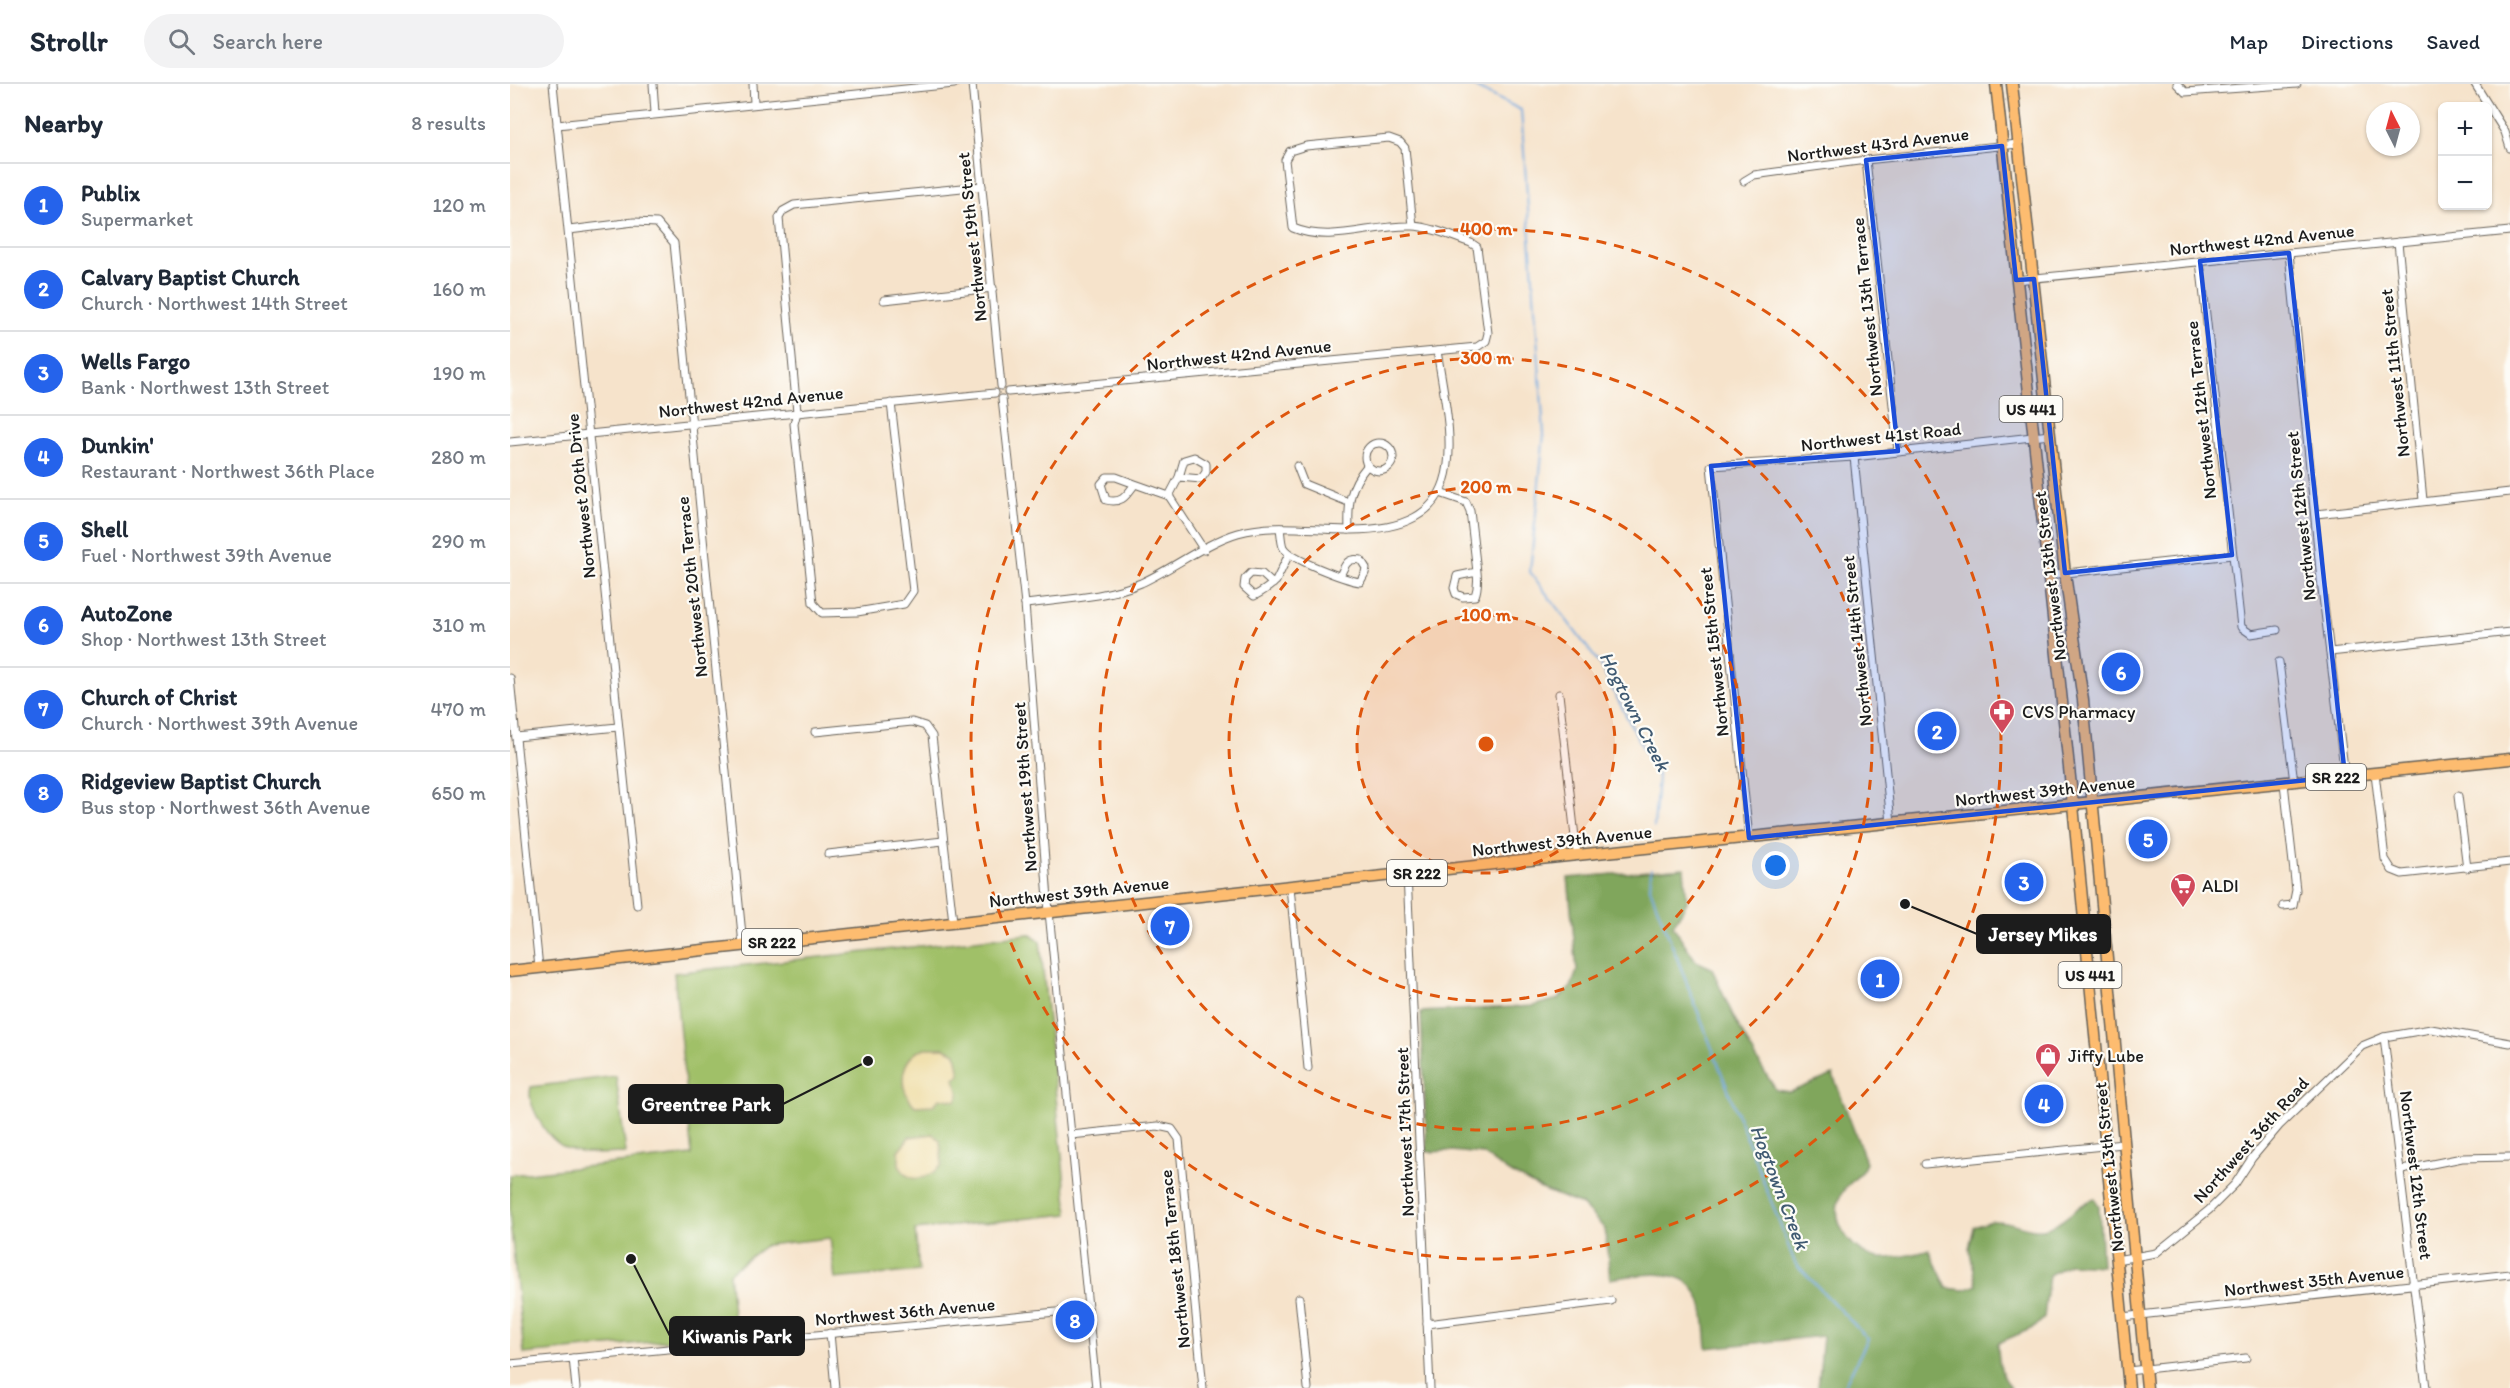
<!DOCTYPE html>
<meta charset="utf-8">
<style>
body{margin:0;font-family:Itim,sans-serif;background:#f2f2f3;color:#1f2937}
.controls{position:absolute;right:18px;top:18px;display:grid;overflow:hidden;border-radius:9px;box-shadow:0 2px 4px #0004}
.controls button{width:54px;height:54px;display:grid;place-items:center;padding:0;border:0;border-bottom:2px solid #e0e1e3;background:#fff;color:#1f2937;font:30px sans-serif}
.compass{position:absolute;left:1856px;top:18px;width:54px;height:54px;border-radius:50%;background:#fff;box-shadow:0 2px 4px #0004;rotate:354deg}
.you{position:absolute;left:1266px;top:782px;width:21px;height:21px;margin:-15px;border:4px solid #fff;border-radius:50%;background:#1a73e8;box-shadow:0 0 0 9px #1a73e833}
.badge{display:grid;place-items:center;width:39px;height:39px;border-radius:50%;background:#2563eb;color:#fff;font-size:20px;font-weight:700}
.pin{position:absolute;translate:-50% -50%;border:3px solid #fff;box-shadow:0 2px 6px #0006}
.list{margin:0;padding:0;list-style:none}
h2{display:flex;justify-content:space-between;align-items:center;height:78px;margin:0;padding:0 24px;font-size:26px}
h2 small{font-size:20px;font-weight:400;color:#747a83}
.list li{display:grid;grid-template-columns:39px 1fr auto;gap:18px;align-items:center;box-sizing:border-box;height:84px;padding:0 24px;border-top:2px solid #e0e1e3}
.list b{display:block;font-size:22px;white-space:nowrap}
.list p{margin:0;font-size:20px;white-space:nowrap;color:#747a83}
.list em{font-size:20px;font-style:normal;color:#747a83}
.icon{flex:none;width:33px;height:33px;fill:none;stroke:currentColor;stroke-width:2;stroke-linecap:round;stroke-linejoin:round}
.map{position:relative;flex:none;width:2000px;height:1304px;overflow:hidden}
header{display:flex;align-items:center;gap:36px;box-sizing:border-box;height:84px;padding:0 30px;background:#fff;border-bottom:2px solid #e0e1e3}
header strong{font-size:28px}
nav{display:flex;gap:33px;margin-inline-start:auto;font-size:21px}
.search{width:420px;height:54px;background:#f2f2f3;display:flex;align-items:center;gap:15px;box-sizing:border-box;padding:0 21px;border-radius:33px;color:#747a83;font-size:22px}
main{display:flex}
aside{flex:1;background:#fff}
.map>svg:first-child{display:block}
</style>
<header>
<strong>Strollr</strong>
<div class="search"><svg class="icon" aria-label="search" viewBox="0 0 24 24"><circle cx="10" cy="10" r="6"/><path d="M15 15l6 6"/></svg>Search here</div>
<nav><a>Map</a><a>Directions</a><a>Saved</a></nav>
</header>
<main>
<aside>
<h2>Nearby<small>8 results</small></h2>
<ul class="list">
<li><span class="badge">1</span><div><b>Publix</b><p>Supermarket</p></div><em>120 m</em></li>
<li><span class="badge">2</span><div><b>Calvary Baptist Church</b><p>Church · Northwest 14th Street</p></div><em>160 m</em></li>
<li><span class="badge">3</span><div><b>Wells Fargo</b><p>Bank · Northwest 13th Street</p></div><em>190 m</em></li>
<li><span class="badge">4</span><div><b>Dunkin'</b><p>Restaurant · Northwest 36th Place</p></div><em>280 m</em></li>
<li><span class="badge">5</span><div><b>Shell</b><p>Fuel · Northwest 39th Avenue</p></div><em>290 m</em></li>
<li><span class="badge">6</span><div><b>AutoZone</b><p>Shop · Northwest 13th Street</p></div><em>310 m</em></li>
<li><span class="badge">7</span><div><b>Church of Christ</b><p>Church · Northwest 39th Avenue</p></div><em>470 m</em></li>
<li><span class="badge">8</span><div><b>Ridgeview Baptist Church</b><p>Bus stop · Northwest 36th Avenue</p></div><em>650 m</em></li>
</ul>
</aside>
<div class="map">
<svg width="2000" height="1304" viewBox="0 0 2000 1304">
<rect width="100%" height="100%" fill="#fdfcf7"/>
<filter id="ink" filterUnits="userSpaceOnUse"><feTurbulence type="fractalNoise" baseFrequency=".0167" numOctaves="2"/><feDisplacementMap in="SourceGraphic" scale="12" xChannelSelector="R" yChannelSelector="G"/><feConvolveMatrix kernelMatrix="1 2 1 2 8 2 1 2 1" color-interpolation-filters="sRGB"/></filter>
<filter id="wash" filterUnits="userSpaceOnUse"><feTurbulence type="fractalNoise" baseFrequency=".008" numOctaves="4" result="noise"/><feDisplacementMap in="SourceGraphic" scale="24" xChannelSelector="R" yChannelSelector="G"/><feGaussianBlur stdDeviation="1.35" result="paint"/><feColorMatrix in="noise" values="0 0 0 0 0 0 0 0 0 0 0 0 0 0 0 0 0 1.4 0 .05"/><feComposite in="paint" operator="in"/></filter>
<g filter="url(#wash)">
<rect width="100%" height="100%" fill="#f6e3cb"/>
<g fill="#a0c068" stroke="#5e6e42" stroke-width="1.5">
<path d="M519,850l11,7 28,273 -153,16 4,41 -84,8 -5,-41 -64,7 -37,28 6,61 -211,20 -14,-134v-45l182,-20 -18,-182z"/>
<path d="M106,992l10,77c-39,1 -67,6 -88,-35 -5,-10 -10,-20 -7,-31z"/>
</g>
<path fill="#80a65c" stroke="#4e613c" stroke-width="1.5" d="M1174,784l3,34 -14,24 23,35 16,7c17,43 39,84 64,122l14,2 43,-17 33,87c-4,16 -22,21 -27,37 -8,26 14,54 40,59 11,1 40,-4 50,-8l18,38 17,2 13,-5 -8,-37 5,-21c6,-2 16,-7 22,-6 17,0 35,12 51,7 19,-5 29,-24 48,-29l4,7 3,60 -33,-2 -20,11 -5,43 -9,9 -37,16c0,17 2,31 13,45h-193l5,-52 -116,12c-2,-18 -1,-44 -13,-59 -17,-23 -60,-13 -84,-10l-5,-50 -23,-24 -43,-17 -32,-17 -24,-17 -32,-3 -24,1 -6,-140 112,-6 25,-7 13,-12 6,-16 -9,-93z"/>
<g fill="#eeda9e" stroke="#857b5d" stroke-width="1.5">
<path d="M415,964h19l12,5 4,22 -6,3 5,16 -3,7 -16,-3 -6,7 -19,1c-18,-18 -16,-48 10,-58z"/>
<path d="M423,1050l7,6 2,25c-14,15 -34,21 -43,-1v-13l10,-14z"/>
</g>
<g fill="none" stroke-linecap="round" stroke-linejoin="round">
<g stroke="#6da5dc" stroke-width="2">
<path d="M959,0l52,26 23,324 -14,138 69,91 59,114 -4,50"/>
<path d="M1141,785l-1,19 145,375 73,76 -25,49"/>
</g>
</g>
</g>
<g filter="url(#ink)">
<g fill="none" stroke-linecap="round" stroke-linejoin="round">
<defs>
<g id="street">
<path d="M43,0l84,821"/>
<path d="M143,0l2,29"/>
<path d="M243,0l1,19"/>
<path d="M462,0l29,302"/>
<path d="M1667,0l8,8 112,-8"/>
<path d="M1965,0l30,48 5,16"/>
<path d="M47,41l397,-41"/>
<path d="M1356,76l32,291"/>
<path d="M1234,97l10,-6 112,-15 152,-16"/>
<path d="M59,146l65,-8 23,1 17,20 69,702"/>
<path d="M1888,158l25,258"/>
<path d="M1779,169l32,327 24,196"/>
<path d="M1690,177l41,366 10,7 26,-4"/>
<path d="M1506,196l494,-49"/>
<path d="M374,216l109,-12"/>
<path d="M498,308l469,-45 9,-6 2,-8 -11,-86 -6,-4c-18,-6 -39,-16 -58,-17 -40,-2 -82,18 -120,2l-8,-68 5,-9 16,-5 83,-8 11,4 5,6 8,78"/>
<path d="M492,315l23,205 24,308 47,476"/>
<path d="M381,319l22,188 -9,13 -47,8 -35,1 -9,-10 -19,-179 3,-12 -18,-194 4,-7 11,-6 188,-19"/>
<path d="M0,358l485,-49"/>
<circle cx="869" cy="373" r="14"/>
<path d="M1344,373l37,366"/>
<path d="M787,382l7,18 44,18"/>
<path d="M625,400l-19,-7h-9l-6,7 5,16c16,4 20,-4 29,-16l34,12 10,-19 22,2 5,-7v-8l-12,-7 -10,3 -5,17"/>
<path d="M930,409l26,9 4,9 7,61c1,9 1,16 -2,24l-12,1 -7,-3 -2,-6 3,-12 20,-4"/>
<path d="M659,412l35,54"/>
<path d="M1806,430l194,-22"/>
<path d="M770,444c1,6 1,14 3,19 6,12 63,33 77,35l5,-9 1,-5 -5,-8c-14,-3 -16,5 -21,16"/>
<path d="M839,446c-1,-26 0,-43 18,-64"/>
<path d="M1538,491l184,-20"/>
<path d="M763,500l-11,-10 -11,-1 -6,6 -1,8 10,9c8,-4 15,-9 22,-15l13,-27"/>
<path d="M515,520c38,-5 80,-6 116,-21 31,-14 66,-41 97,-50 35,-10 74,-3 109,-3 129,2 105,-88 90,-179"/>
<path d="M1820,568l180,-20"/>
<path d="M1769,578l15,120"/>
<path d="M0,594l29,290"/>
<path d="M1049,610l18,161"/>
<path d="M305,648l97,-10 13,4 7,10 21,186"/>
<path d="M6,653l102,-10"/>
<path d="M1865,689l10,86 7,11 10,4 108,-12"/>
<path d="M1948,712l9,72"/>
<path d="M1239,754l-38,-372 143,-9 196,-22"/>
<path d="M318,770l115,-13"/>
<path d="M897,790l23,514"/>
<path d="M780,803l18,181"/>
<path d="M1773,822l10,-1 3,-15 -12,-107"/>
<path d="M1874,953l42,351"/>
<path d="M561,1051l87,-9 14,3 7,10 24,249"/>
<path d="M1415,1080l198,-20"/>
<path d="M1892,1086l60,-12 48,-1"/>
<path d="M1606,1176l40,-7 53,-43 26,-26 17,-26 27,-32 83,-80 22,-9 47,-8 79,14"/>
<path d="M789,1214l9,90"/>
<path d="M1612,1233l388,-43"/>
<path d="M917,1240l184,-23"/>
<path d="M320,1249l5,55"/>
<path d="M63,1274l3,30"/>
<path d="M0,1280l578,-55"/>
<path d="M1618,1287l118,-13"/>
</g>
<g id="primary">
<path d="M1486,0l77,721 56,583"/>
<path d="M1502,0l53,490 18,126 64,688"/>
<path d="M0,887l1067,-116 933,-96"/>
</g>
</defs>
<use href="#street" stroke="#686259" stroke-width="9"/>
<use href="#primary" stroke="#686259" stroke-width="13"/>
<use href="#street" stroke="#fff" stroke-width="7"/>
<use href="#primary" stroke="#fdbc6f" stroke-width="10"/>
</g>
</g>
<path fill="#1d4ed8" fill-opacity="0.2" stroke="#1d4ed8" stroke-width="4.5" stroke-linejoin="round" d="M1492,62l14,134 18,-1 31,294 167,-18 -32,-294 89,-8 56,523 -596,62 -38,-372 187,-15 -32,-291z"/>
<circle cx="976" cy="660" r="129" fill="#de560d" fill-opacity=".12"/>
<g fill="none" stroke="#de560d" stroke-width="3" stroke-dasharray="10 8">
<circle cx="976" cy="660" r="129"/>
<circle cx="976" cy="660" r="257"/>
<circle cx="976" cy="660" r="386"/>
<circle cx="976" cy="660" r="515"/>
</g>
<defs>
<symbol id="pharmacy-pin" viewBox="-11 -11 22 30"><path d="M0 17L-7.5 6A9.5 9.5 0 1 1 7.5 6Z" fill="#d1495b" stroke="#fdfcf7"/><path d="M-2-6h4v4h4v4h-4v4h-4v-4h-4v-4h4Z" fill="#fff"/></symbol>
<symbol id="supermarket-pin" viewBox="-11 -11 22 30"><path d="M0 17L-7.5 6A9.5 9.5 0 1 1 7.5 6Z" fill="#d1495b" stroke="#fdfcf7"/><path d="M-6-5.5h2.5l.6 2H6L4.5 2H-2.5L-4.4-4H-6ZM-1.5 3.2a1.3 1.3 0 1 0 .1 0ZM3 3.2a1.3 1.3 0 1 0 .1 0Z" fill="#fff"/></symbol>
<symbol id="shop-pin" viewBox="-11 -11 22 30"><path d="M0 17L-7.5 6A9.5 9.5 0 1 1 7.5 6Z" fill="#d1495b" stroke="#fdfcf7"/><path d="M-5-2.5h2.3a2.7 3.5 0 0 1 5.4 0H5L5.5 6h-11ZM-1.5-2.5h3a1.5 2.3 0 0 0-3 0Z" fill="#fff"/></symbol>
</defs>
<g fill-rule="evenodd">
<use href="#pharmacy-pin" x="1477" y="613" width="30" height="40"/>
<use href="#supermarket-pin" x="1658" y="787" width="30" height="40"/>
<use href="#shop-pin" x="1523" y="957" width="30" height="40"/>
</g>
<g text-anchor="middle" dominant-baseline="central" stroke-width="4.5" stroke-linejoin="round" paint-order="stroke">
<g fill="#fdfcf7" stroke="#605f5e" stroke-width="1.5">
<rect x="1489.5" y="312" width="63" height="26" rx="4.5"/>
<rect x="1796" y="680" width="60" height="26" rx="4.5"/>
<rect x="877" y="776" width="60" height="26" rx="4.5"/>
<rect x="232" y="845" width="60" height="26" rx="4.5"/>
<rect x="1548.5" y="878" width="63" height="26" rx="4.5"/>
</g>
<g font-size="16" font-weight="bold" fill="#1c1c1c">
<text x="1521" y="325">US 441</text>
<text x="1826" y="693">SR 222</text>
<text x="907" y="789">SR 222</text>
<text x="262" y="858">SR 222</text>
<text x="1580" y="891">US 441</text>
</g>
<g font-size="18" fill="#1c1c1c" stroke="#fdfcf7">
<text transform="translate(1368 61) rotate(-7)">Northwest 43rd Avenue</text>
<text transform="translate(462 153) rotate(-96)">Northwest 19th Street</text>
<text transform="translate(1752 156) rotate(-6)">Northwest 42nd Avenue</text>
<text transform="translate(1357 223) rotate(-96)">Northwest 13th Terrace</text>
<text transform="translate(729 271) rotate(-6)">Northwest 42nd Avenue</text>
<text transform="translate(1885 289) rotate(-96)">Northwest 11th Street</text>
<text transform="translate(241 318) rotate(-6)">Northwest 42nd Avenue</text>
<text transform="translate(1691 326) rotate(-96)">Northwest 12th Terrace</text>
<text transform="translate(1371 353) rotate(-6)">Northwest 41st Road</text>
<text transform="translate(71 412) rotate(-96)">Northwest 20th Drive</text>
<text transform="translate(1791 432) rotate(-96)">Northwest 12th Street</text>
<text transform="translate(1540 492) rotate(-97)">Northwest 13th Street</text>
<text transform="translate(182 503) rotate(-96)">Northwest 20th Terrace</text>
<text transform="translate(1347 557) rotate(-96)">Northwest 14th Street</text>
<text transform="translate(1204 568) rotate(-96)">Northwest 15th Street</text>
<text transform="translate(515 703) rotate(-94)">Northwest 19th Street</text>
<text transform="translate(1535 707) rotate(-6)">Northwest 39th Avenue</text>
<text transform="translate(1052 757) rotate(-6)">Northwest 39th Avenue</text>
<text transform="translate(569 808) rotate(-6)">Northwest 39th Avenue</text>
<text transform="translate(895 1048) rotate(-92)">Northwest 17th Street</text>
<text transform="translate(1741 1056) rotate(-48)">Northwest 36th Road</text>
<text transform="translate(1599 1083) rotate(-96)">Northwest 13th Street</text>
<text transform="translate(1906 1091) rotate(83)">Northwest 12th Street</text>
<text transform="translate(665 1175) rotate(-96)">Northwest 18th Terrace</text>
<text transform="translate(1804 1197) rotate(-6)">Northwest 35th Avenue</text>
<text transform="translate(395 1228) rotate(-5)">Northwest 36th Avenue</text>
</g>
<g font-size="18" fill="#1c1c1c" stroke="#fdfcf7" text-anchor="start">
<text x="1512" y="628">CVS Pharmacy</text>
<text x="1692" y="802">ALDI</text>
<text x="1558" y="972">Jiffy Lube</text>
</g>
<g font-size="20" font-style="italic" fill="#405a72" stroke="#fdfcf7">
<text transform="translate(1125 627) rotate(63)">Hogtown Creek</text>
<text transform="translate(1270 1103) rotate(69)">Hogtown Creek</text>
</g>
</g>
<circle cx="976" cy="660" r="9" fill="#de560d" stroke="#fdfcf7" stroke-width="3"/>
<g font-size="18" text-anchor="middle" font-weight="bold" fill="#de560d" stroke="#fdfcf7" stroke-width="4.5" stroke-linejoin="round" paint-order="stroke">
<text x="976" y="151">400 m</text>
<text x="976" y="280">300 m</text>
<text x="976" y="409">200 m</text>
<text x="976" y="537">100 m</text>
</g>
<path fill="none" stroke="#1c1c1c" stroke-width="2" d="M1395 820L1467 850M358 977L273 1020M121 1175L160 1252"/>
<g fill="#1c1c1c" stroke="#fdfcf7" stroke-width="2">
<circle cx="1395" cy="820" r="6"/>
<circle cx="358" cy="977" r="6"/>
<circle cx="121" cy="1175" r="6"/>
</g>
<g fill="#1c1c1c" stroke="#1c1c1c" stroke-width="2">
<rect x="1467" y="831" width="133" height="38" rx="6"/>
<rect x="119" y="1001" width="154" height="38" rx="6"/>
<rect x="160" y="1233" width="134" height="38" rx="6"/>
</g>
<g font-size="20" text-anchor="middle" font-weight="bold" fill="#fff">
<text x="1533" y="857">Jersey Mikes</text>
<text x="196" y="1027">Greentree Park</text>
<text x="227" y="1259">Kiwanis Park</text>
</g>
</svg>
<div class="controls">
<button>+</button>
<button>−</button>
</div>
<svg class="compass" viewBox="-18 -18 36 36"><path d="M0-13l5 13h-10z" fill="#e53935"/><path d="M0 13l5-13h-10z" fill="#747a83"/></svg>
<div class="you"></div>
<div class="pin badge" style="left:1370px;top:895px">1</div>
<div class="pin badge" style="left:1427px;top:647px">2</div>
<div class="pin badge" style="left:1514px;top:798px">3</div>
<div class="pin badge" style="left:1534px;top:1020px">4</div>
<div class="pin badge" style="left:1638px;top:755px">5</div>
<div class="pin badge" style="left:1611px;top:588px">6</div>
<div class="pin badge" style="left:660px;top:842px">7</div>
<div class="pin badge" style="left:565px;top:1236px">8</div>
</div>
</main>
